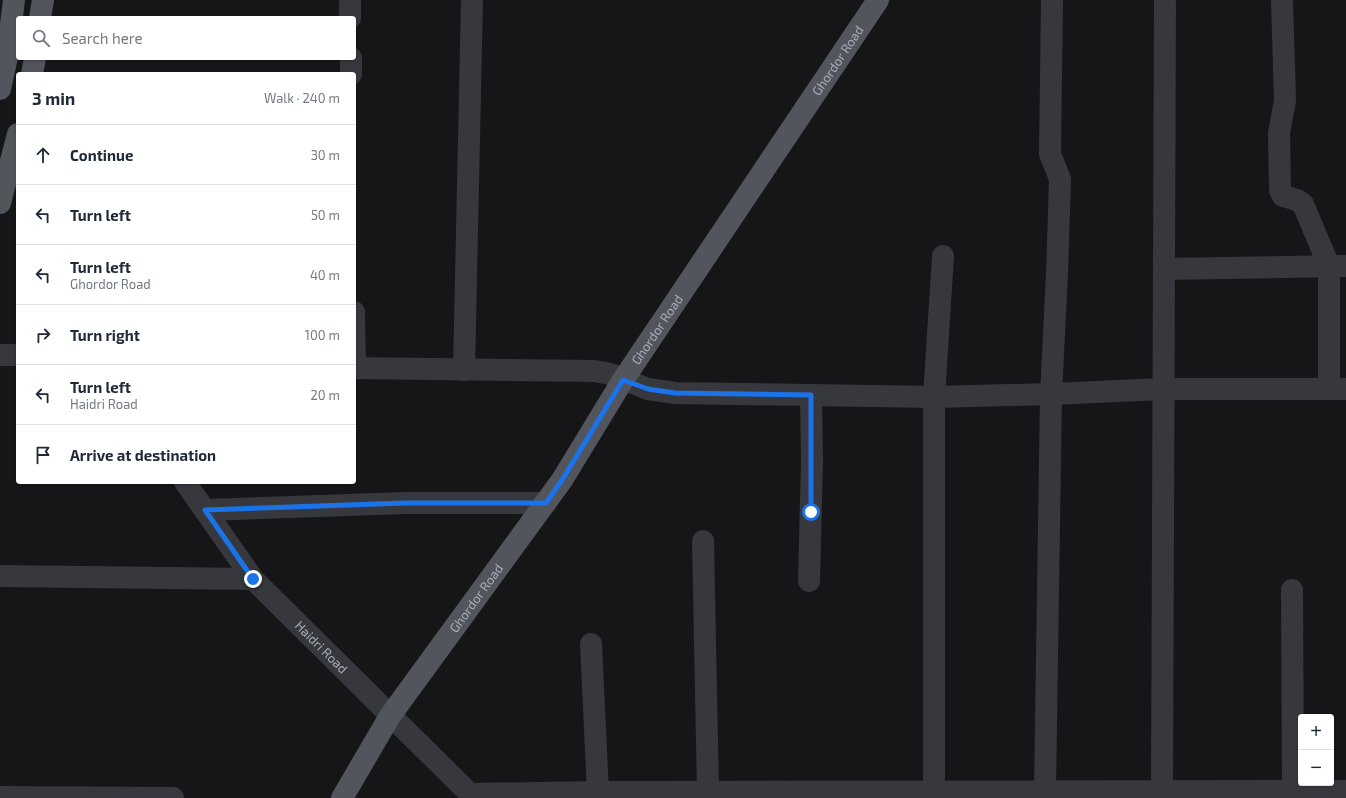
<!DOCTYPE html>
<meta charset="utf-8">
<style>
body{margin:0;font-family:"Exo 2",sans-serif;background:#f6f6f7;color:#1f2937}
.controls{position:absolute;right:12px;bottom:12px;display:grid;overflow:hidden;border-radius:4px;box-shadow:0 1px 3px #0004}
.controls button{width:36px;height:36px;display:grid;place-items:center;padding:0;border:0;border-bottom:1px solid #e0e1e3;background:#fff;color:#1f2937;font:20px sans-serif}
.stop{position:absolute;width:12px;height:12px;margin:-9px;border:3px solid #1a73e8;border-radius:50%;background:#fff}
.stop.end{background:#1a73e8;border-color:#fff;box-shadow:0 1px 4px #0008}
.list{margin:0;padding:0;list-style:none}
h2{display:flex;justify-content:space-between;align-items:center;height:52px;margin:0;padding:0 16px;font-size:17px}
h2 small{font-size:13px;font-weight:400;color:#747a83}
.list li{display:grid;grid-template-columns:26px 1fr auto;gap:12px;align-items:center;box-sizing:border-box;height:60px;padding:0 16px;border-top:1px solid #e0e1e3}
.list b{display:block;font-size:15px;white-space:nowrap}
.list p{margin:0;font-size:13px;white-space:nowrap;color:#747a83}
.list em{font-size:13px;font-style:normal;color:#747a83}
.icon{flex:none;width:22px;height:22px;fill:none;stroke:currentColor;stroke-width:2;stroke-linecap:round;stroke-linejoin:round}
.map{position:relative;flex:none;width:1346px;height:798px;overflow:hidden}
.search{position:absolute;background:#fff;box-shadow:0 1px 3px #0004;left:16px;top:16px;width:340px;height:44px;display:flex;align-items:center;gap:10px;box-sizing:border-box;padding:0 14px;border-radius:4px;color:#747a83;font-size:15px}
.panel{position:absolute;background:#fff;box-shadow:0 1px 3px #0004;left:16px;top:72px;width:340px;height:412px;border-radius:4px}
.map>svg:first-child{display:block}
</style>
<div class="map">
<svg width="1346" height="798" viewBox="0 0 1346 798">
<rect width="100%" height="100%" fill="#161618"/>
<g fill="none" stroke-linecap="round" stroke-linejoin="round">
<g stroke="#37383d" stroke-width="22">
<path d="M350,0v18"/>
<path d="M1282,0l3,101 -6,32 1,57 3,6 14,4 6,4 26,62v123"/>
<path d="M351,58v16"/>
<path d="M1164,269l182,-3"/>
<path d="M354,312l1,56"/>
<path d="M0,355h18"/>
<path d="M354,368l241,3 15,3 38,15 27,4 259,4 117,-3 112,-5h183"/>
<path d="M464,370l8,-370"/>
<path id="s1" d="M185,482l68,97 221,219"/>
<path d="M205,510l200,-7h141"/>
<path d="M703,541l5,250"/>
<path d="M0,576l253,3"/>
<path d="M809,581l3,-121 -1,-65"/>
<path d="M1292,590l1,199"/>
<path d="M591,644l7,148"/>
<path d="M1045,790l6,-396 6,-120 3,-95 -10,-25 2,-154"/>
<path d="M1162,790l3,-790"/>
<path d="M934,791v-394l9,-141"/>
<path d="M470,794l128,-2 748,-1"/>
<path d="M0,797l173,1"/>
</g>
<g stroke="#53555c" stroke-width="22">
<path d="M40,18l3,-18"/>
<path d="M32,74l3,-16"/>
<path d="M0,89l7,-32 7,-57"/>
<path d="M0,203l18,-69"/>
<path id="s2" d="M342,798l48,-82 172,-236 61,-100 255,-380"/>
</g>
</g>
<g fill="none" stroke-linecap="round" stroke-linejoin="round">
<path stroke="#1a73e8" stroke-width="5" d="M253,579l-48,-69 200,-7h141l16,-23 61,-100 25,9 27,4 136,2v117"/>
</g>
<g text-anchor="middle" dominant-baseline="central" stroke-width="3.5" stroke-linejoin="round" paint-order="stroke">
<g font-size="13" fill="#a8adb8" stroke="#111113">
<text stroke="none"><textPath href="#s2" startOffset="889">Ghordor Road</textPath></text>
<text stroke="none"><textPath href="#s2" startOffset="565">Ghordor Road</textPath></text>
<text stroke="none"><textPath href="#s2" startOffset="241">Ghordor Road</textPath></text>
<text stroke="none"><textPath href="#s1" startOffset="215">Haidri Road</textPath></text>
</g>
</g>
</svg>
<div class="controls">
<button>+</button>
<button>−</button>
</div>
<div class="stop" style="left:811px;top:512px"></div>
<div class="stop end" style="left:253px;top:579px"></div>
<div class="search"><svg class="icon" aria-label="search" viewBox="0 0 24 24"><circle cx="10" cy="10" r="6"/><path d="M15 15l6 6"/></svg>Search here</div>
<section class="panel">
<h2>3 min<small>Walk · 240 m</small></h2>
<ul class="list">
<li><svg class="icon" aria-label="ahead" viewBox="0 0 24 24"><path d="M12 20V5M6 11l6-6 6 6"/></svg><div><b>Continue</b></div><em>30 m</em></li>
<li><svg class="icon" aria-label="left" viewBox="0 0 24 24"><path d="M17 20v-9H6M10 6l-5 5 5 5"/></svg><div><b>Turn left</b></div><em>50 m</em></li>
<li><svg class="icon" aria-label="left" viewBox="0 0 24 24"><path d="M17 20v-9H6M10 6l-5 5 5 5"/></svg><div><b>Turn left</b><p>Ghordor Road</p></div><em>40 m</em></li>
<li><svg class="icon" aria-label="right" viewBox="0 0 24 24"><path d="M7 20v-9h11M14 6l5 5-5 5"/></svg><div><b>Turn right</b></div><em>100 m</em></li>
<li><svg class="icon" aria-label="left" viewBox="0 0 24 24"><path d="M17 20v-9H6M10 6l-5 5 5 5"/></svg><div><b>Turn left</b><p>Haidri Road</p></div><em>20 m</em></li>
<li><svg class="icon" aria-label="arrive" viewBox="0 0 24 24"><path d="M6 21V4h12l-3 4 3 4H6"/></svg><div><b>Arrive at destination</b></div></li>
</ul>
</section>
</div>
